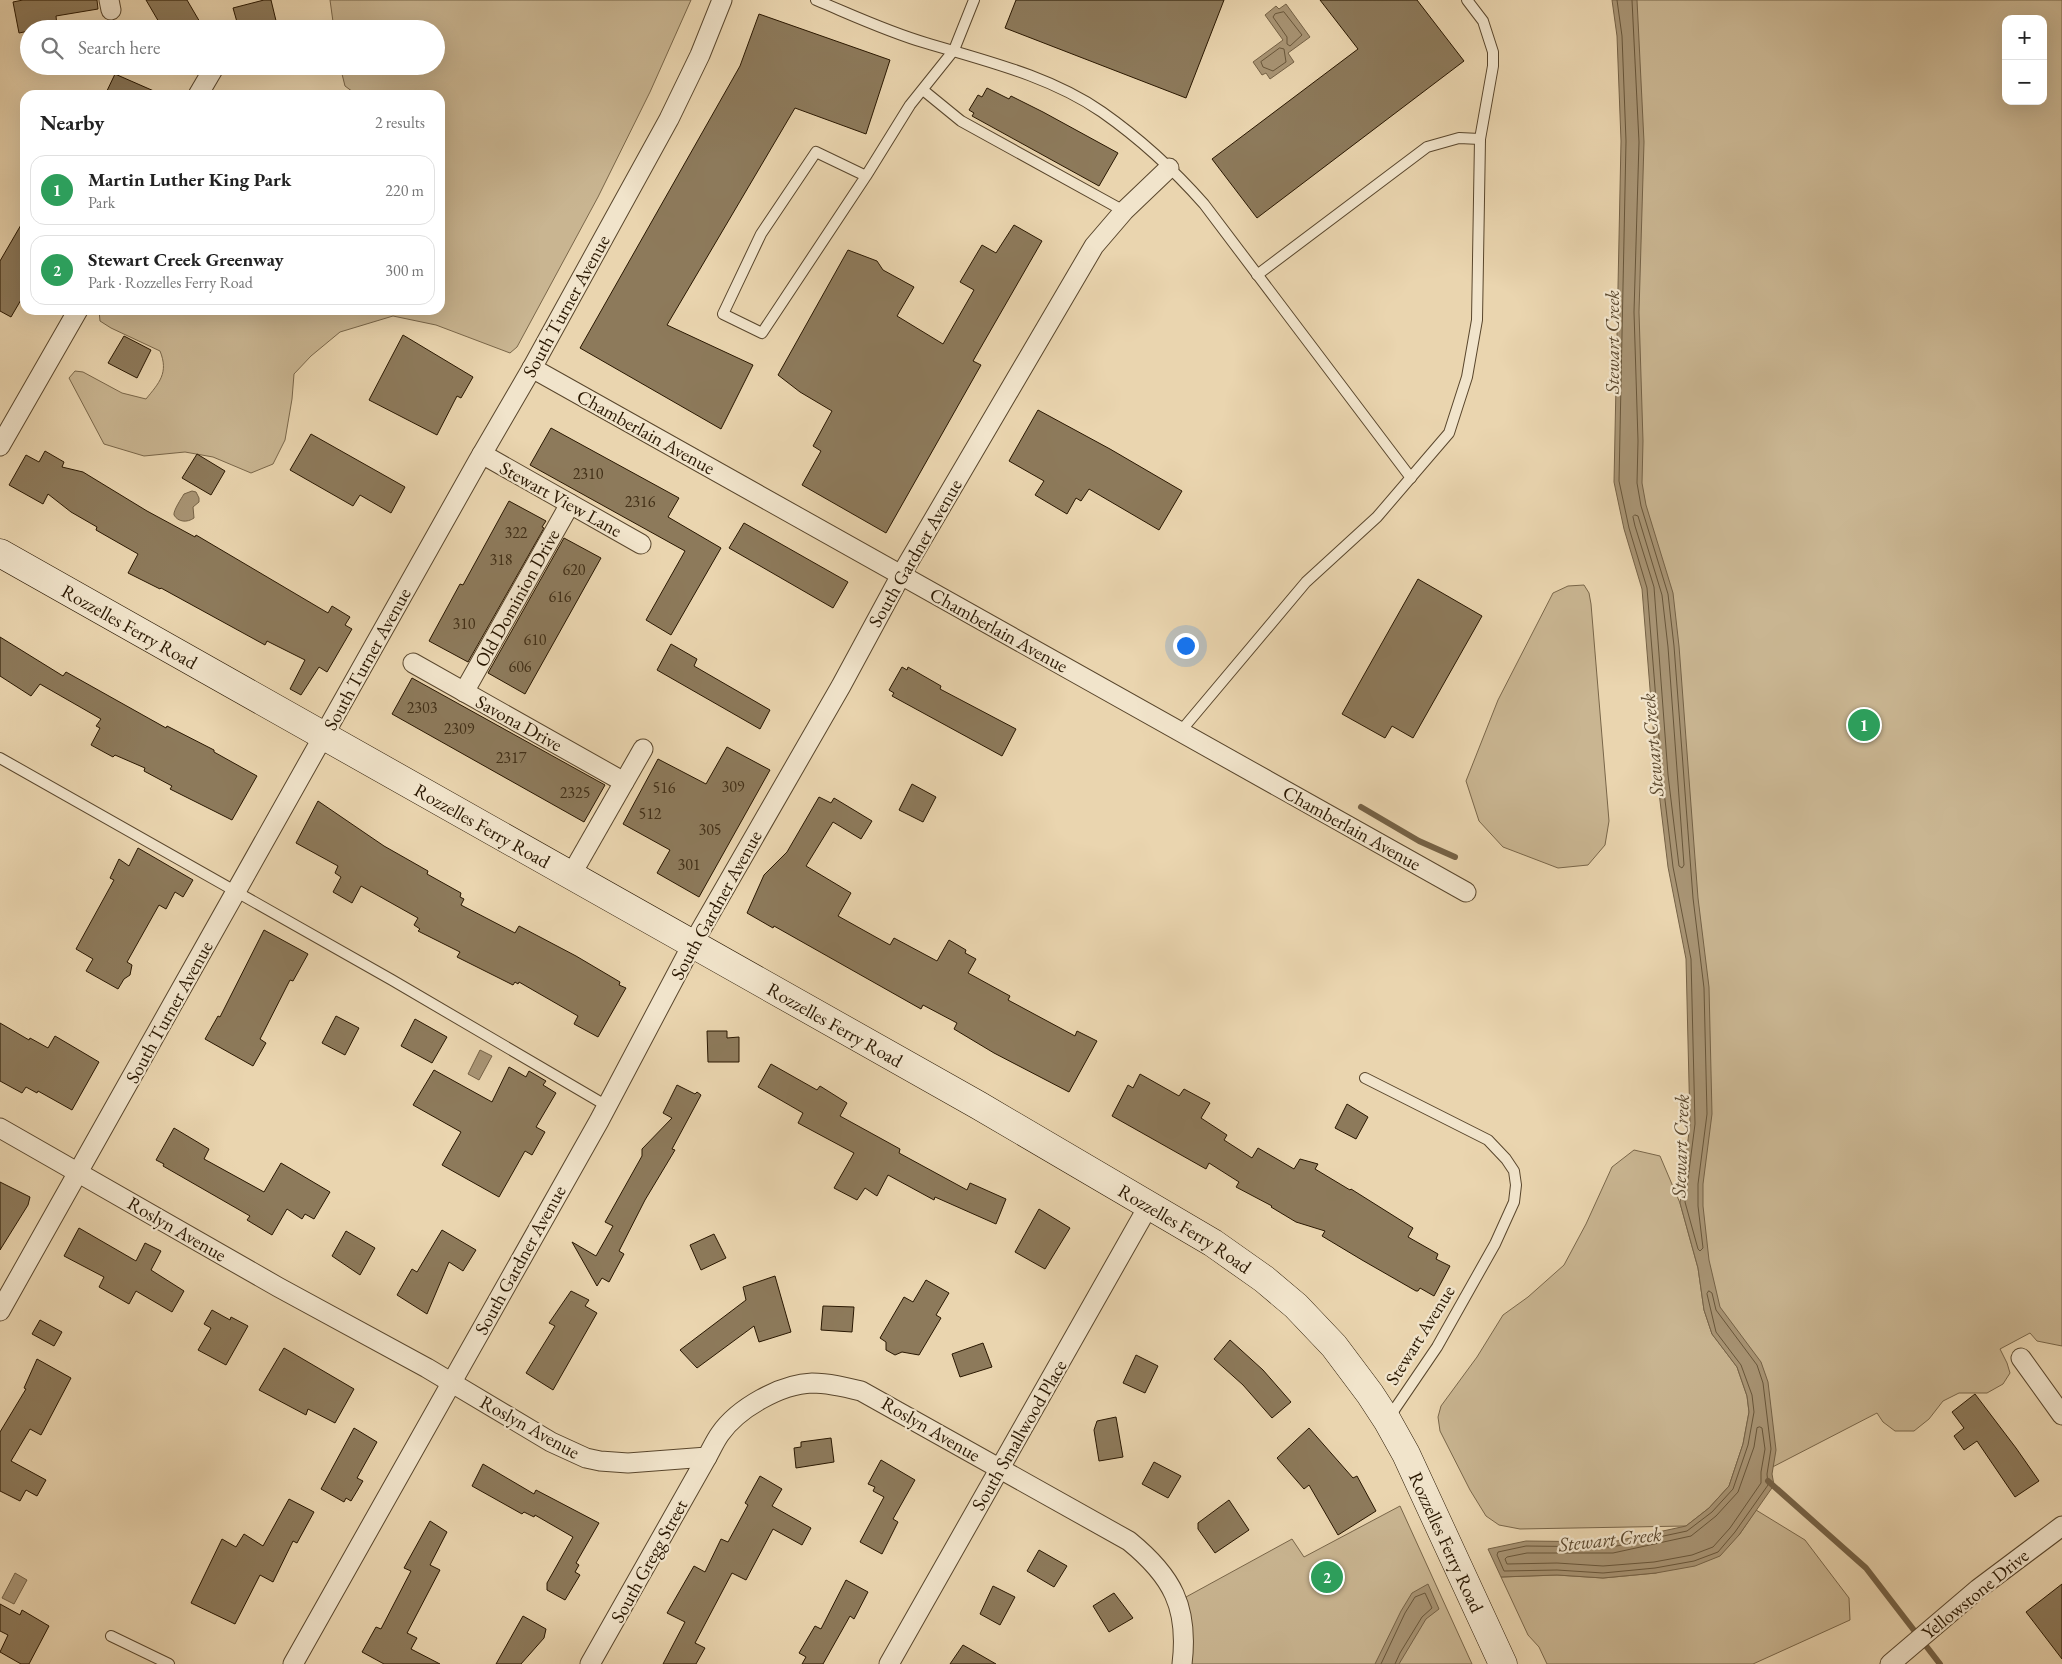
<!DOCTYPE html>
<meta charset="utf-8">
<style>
body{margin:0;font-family:"EB Garamond",serif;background:#f2f2f2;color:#222}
.controls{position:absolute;right:15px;top:15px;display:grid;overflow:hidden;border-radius:10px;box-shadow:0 5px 20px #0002}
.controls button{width:45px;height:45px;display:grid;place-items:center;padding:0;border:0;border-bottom:1px solid #e0e0e0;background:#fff;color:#222;font:25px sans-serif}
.you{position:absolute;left:1185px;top:645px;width:18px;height:18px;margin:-12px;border:4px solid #fff;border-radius:50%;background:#1a73e8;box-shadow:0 0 0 8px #1a73e833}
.badge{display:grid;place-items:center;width:32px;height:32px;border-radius:50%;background:#7c3aed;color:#fff;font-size:16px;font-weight:700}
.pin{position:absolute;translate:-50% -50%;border:2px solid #fff;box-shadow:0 1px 5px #0006}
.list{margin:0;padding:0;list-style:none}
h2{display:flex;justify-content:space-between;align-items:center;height:65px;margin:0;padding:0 20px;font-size:21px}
h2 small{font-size:16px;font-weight:400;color:#767676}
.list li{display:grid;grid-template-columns:32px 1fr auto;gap:15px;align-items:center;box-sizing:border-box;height:70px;margin:0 10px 10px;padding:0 10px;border:1px solid #e0e0e0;border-radius:15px}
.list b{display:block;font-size:19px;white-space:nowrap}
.list p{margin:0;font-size:16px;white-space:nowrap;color:#767676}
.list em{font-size:16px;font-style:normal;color:#767676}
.icon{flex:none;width:28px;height:28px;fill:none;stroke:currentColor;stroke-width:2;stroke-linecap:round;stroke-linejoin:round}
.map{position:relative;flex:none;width:2062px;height:1664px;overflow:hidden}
.search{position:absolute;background:#fff;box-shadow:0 5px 20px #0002;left:20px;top:20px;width:425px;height:55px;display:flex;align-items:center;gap:12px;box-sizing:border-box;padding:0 18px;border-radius:28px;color:#767676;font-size:19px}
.panel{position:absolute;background:#fff;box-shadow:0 5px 20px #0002;left:20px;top:90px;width:425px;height:225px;border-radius:15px}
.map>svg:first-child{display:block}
</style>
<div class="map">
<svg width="2062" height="1664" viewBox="0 0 2062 1664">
<rect width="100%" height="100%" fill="#ead5af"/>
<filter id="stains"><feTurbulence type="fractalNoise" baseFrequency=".004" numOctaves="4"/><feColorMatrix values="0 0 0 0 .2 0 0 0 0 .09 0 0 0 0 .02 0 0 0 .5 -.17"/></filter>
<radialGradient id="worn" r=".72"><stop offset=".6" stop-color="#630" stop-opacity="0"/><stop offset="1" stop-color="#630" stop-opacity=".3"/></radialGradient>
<g fill="#c9b591" stroke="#796649" fill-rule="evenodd">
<path d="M330,0h361l-41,92 -52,105 -81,150 -7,6 -74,-28 -43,-9 -53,16 -29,24 -17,18 -2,25 -7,41 -12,24 -22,9 -38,-16 -28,-5 -41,4 -40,-12 -35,-66 6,-7 8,1 39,21 24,6c13,-16 23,-26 14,-48l-49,-23 -11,-7 -1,-11h341v-215h-83l-12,-9 -5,-20h96v-37h-102z"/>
<path d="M1623,0h439v1346l-25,-5 -7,-8 -30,16 7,14 3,10 -7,11 -16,9h-28l-16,8 -14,18 -15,12h-19l-12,-9 -6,-9 -118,61 -3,-68 -41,-86 -11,-52 -7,-267 -66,-512zM2006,19h37v82h-37z"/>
<path d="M1584,585l5,8 2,11 18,217 -4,24 -17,20 -30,3 -55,-21 -24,-26 -13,-40 32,-81 55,-107 15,-7z"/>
<path d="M1634,1150l26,6 20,47 18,65 6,42 8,24 25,33 10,29 2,16 -6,32 -14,42 -20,22 -23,18 -166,3 -21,-4 -13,-9 -16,-26 -30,-59 -2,-14 3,-11 36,-49 26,-42 25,-18 36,-32 22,-41 26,-57z"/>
<path d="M1400,1506l72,158h-283l3,-31 -6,-36 106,-58 12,18z"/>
<path d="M1756,1510l49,30 44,58 1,22 -97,44h-206l-8,-17 -11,-12 -27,-58 56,-2 46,3 53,-5 83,-38z"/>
</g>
<g fill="#a89474" stroke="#756246">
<path d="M1612,0h25l7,142 -5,170 4,129 -1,42 4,22 27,88 6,53 19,252 11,89 3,127 -9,70v22l6,54 11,47 41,55 7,20 8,68 -4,24 2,11 -35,50 -19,21 -25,10 -39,7 -53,5 -46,-3 -56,2 -13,-28 38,-8 86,1 74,-16 23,-18 20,-22 14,-42 6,-32 -2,-16 -10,-29 -25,-33 -8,-24 -6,-42 -18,-65 10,-79 -4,-165 -18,-92 -11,-91 -15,-187 -18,-60 -10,-47 7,-341 -4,-105z"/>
<path d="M1286,4l24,33 -22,16 6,9 -24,17 -4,-6 -4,2 -9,-13 30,-22 -18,-25 11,-9 3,3z"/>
<path d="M192,491l4,1 3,6v4l-6,5 1,11c-7,5 -16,4 -20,-3 -1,-4 7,-16 10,-21z"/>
<path d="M480,1050l12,6 -13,24 -11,-6z"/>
<path d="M15,1573l12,7 -13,24 -12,-6z"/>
<path d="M1428,1584l11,25 -13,10 -27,45h-24l26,-53 11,-18z"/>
</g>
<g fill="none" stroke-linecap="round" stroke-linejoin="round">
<g stroke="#68563a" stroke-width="1">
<path d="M1617,0l5,36 4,105 -7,340 10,47 18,60 15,187 11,92 18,92 4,165 -10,78 13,47 2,2 3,-3 -5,-42v-22l9,-70 -3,-126 -11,-90 -19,-252 -6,-52 -27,-88 -4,-23 1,-42 -4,-129 5,-170 -7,-142"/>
<path d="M1284,12l18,23 -12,11 -3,-2v-7l-14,-20 2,-3z"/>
<path d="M1280,48l4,1 2,13 -13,9 -10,-4 -2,-5z"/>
<path d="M1635,515l3,1 24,79 6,52 16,218 -2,3 -3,-2 -11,-91 -14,-188 -19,-61 -2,-9z"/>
<path d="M1709,1291l3,2 4,17 41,55 6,18 8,66 -4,25 1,11 -33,47 -17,20 -24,9 -39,7 -52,5 -46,-3 -53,1 -7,-16 1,-3 28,-6 86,1 75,-16 25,-19 21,-23 15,-44 6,-33 -2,-17 -11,-30 -25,-33 -9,-38z"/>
<path d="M1760,1427l2,1 3,21 -4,23v11l-31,45 -17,19 -21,8 -38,7 -51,4 -46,-3 -50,1 -2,-5 2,-2 20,-4h86l78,-17 25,-20 22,-24 16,-45 3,-19z"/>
<path d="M1381,1664l24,-51 10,-16 10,-4 7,15 -10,9 -22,36 -5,11"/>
</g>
<g stroke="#756246" stroke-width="6">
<path d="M1361,807l58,34 36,16"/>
<path d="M1768,1481l98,87 74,96"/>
</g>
</g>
<g fill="#8d7a5b" stroke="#291701">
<path d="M23,0h74l1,9 -42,7 1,10 -28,3v2l-10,2 -6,-31z"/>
<path d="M146,0h41l17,29h-41z"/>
<path d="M264,0h7l7,29h-39l-6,-21z"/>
<path d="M1016,0h208l-38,98 -181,-70z"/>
<path d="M1320,0h97l47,61 -207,157 -45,-59 146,-110z"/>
<path d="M759,14l131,46 -24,74 -71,-26 -128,217 86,40 -32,64 -141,-81 160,-282z"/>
<path d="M115,74l48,21h-58z"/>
<path d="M987,88l22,11 2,-3 32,16 75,41 -19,33 -127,-70 2,-3 -5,-3 9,-15 4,2z"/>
<path d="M25,218v75l-14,24 -11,-6v-50z"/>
<path d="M1014,225l28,16 -69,120 8,4 -95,168 -84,-48 19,-34 -8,-5 19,-35 -32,-19 -22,-17 70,-125 29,11 6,9 31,17 -17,29 46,28 31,-54 -14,-8 22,-37 14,8z"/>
<path d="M403,335l70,42 -12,21 -4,-2 -20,39 -68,-35z"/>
<path d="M124,336l27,14 -14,28 -29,-15z"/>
<path d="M1038,410l72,39 72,42 -23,39 -70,-41 -8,12 -5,-3 -9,16 -32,-19 9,-14 -35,-20z"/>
<path d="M551,428l128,70 -11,19 53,31 -50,87 -25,-15 39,-69 -155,-86z"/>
<path d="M311,434l94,53 -14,26 -31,-18 -7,11 -63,-36z"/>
<path d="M45,451l19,11 -2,5 21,5 64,39 48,26 1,-2 132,78 4,-7 18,11 -5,8 7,4 -25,43 -8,-5 -18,28 -11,-6 15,-29 -38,-19 -2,4 -104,-57 -1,1 -32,-16 10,-19 -42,-24 1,-3 -26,-15 -23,-18 -5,10 -34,-19 17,-30 13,7z"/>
<path d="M197,454l28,17 -14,24 -29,-17z"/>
<path d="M509,501l37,20 -4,6 2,1 -76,134 -39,-21 31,-57 3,1z"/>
<path d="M744,523l104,59 -15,26 -104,-60z"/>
<path d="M564,538l37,20 -76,136 -37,-21z"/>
<path d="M1418,579l64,37 -69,122 -21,-12 -7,12 -43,-24z"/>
<path d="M0,637l63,39 3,-4 100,56 1,-2 47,24v2l43,24 -25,44 -62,-31 2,-3 -28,-15 1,-3 -30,-13 -2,2 -22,-12 9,-17 -4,-2 5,-7 -61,-35 -9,12 -31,-20z"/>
<path d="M671,644l26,15 -3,7 76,44 -10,19 -103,-59z"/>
<path d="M902,667l5,3 1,-3 33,19 -1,3 76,40 -14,27 -110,-60 2,-3 -5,-3z"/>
<path d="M412,678l193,107 -21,37 -192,-108z"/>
<path d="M727,747l43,23 -71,127 -42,-24 13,-23 -47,-26 35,-65 48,25z"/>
<path d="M912,784l24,13 -13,25 -24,-12z"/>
<path d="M819,797l12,6 3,-5 38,23 -11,18 -28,-17 -27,44 45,27 -13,23 52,29 4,-7 43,23 12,-21 17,10 -1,3 11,6 -8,14 42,23 -2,4 67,36 2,-5 20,10 -28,51 -75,-39 -40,-24 3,-6 -34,-18 -2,4 -147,-83 -1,2 -26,-15 17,-38 23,-23z"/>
<path d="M318,801l66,45 44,25 -1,3 34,19 -1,4 4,2 -3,6 54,28 4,-7 57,30 44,26 -1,3 7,3 -28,49 -24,-13 4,-8 -59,-34 -1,2 -3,-2 -2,3 -56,-28 3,-5 -42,-21 2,-2 -6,-4 4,-7 -57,-32 -9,17 -19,-11 8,-15 -6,-4 3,-7 -42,-23z"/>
<path d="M138,848l55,32 -10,17 -8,-5 -9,17 -7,-4 -32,57 5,3 -2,10 -6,4 -6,10 -32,-18 7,-12 -17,-10 38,-69 -4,-2 9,-19 10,7z"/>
<path d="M264,930l44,24 -15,27 -3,-1 -30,59 6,4 -13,23 -48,-27 13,-23 2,1z"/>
<path d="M336,1016l23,12 -14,27 -23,-12z"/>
<path d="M415,1019l32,18 -15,26 -31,-17z"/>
<path d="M0,1023l29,17 1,-2 18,10 7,-12 44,26 -27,48 -34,-19 -1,2 -11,-6 -4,6 -22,-12z"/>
<path d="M707,1031h20v7l12,-1v25h-31z"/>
<path d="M771,1064l46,26 3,-4 27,17 -7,13 60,33 -1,4 68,37 3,-7 36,16 -10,25 -61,-27 -1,3 -46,-25 -11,21 -12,-8 -8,12 -23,-12 20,-35 -56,-30 5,-10 -45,-26z"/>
<path d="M509,1067l17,10 3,-6 17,10 -3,4 13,8 -20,34 9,5 -13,23 -7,-4 -26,46 -57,-32 19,-33 -48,-27 21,-35 58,32z"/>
<path d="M1140,1074l39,22 5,-7 26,14 -9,15 26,17 -3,5 28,18 6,-10 36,21 6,-10 18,5 -3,5 35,21 1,-1 62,39 -5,9 30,17 -2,5 14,7 -16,30 -14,-8 -2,3h-2l-54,-31 -40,-24 3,-5 -29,-9 -25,-15 1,-1 -36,-19 3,-5 -30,-19 -3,6 -94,-53 16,-31 5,3z"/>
<path d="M677,1085l18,9 2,-2 4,3 -29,54 3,1 -30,50 -26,51 5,3 -15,28 -7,-4 -5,8 -25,-44 24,14 17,-30 -8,-4 37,-66v-7l30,-31 -9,-5z"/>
<path d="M1347,1104l21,13 -12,22 -21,-11z"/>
<path d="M174,1128l35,21 -5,10 60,33 17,-29 49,29 -16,27 -9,-5 -3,5 -15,-10 -15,26 -25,-15 3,-4 -87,-50 1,-2 -8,-4z"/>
<path d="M0,1182l30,15 -2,8 -28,45z"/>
<path d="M1039,1209l31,19 -25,41 -30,-17z"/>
<path d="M79,1228l57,33 9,-18 16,8 -10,19 33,21 -12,21 -36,-21 -7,13 -30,-17 5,-10 -40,-21z"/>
<path d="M442,1230l34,20 -13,21 -14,-9 -22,52 -30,-19 15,-26 5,3z"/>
<path d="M346,1231l29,17 -15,27 -28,-19z"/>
<path d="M714,1234l12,24 -25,12 -11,-25z"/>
<path d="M775,1276l16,56 -32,10 -5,-16 -57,42 -17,-18 66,-50 -3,-13z"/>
<path d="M926,1280l23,13 -13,22 5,3 -22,37 -17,-3 -7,3 -9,-5v-8l-6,-4 24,-41 9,5z"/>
<path d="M571,1291l18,9 -4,6 12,7 -44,77 -27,-17 29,-47 -6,-3z"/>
<path d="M823,1306l31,1 -2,25 -31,-2z"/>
<path d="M212,1310l18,10 1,-3 17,9 -22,39 -28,-15 13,-22 -7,-4z"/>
<path d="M40,1320l22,12 -8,14 -22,-12z"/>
<path d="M1230,1340l33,30 28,32 -19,16 -29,-33 -29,-26z"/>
<path d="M983,1343l9,24 -32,10 -8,-23z"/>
<path d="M284,1348l70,41 -19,34 -27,-14 -2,6 -47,-25z"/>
<path d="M1136,1355l22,11 -13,27 -22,-10z"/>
<path d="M37,1359l34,19 -30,57 -11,-6 -19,32 35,19 -9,16 -11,-6 -6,11 -20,-10v-59l26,-43 -2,-1z"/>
<path d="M1975,1394l41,54 23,33 -24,16 -38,-56 -13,9 -10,-14 10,-8 -12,-16z"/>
<path d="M1116,1417l7,40 -24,4 -5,-31 3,-9z"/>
<path d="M354,1428l23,14 -20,36 6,3 -12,20 -5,-3 -2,4 -23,-13z"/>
<path d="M1309,1428l44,50 4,-2 19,35 -38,24 -29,-50 -5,4 -27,-31z"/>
<path d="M831,1438l3,24 -38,6 -2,-20 7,-1v-5z"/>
<path d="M881,1460l34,20 -22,39 5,3 -16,32 -22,-12 24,-45 -11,-6 2,-4 -7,-3z"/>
<path d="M1154,1462l27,14 -13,22 -26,-14z"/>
<path d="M483,1464l51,30 2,-4 63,33 -23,40 3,2 -4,7 5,3 -15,25 -18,-10v-7l26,-46 -38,-22 -1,2 -10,-5 -2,2 -50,-28z"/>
<path d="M760,1476l22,13 -10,17 39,22 -9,17 -29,-16 -27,51 -14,-7 -37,70 10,5 -9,16h-33l22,-42 -18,-9 27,-47 11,6 16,-33 7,3 20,-37 -3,-2z"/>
<path d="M289,1499l25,13 -17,31 -4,-2 -20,41 -13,-7 -25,49 -44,-21 31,-64 14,8 8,-13 19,12z"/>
<path d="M1229,1500l20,30 -34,23 -17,-24v-6z"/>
<path d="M430,1521l17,11 -17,33 10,5 -33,63 10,5 -6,11 29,15h-56l-22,-12 14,-25 5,2 30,-58 -7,-3z"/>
<path d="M1039,1550l28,16 -13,21 -27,-16z"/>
<path d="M846,1580l22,12 -14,27 -4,-3 -27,48h-21l4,-7 -7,-4 16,-27 6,3z"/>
<path d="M2062,1584v75l-36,-47z"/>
<path d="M993,1586l22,11 -15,28 -20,-11z"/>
<path d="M1114,1593l19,25 -24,14 -16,-26z"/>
<path d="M0,1604l20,11 2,-5 27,16 -20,38h-8l-21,-12 8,-17 -8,-4z"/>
<path d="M523,1616l23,13 -2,9 -23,26h-25z"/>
<path d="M963,1645l33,19h-46z"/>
</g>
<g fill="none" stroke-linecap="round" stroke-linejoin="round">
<defs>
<g id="lane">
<path d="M816,0c36,15 72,32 110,43 60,18 124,33 176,69 37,26 72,58 102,92l207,274"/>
<path d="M923,90l38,31 163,90"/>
<path d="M866,176l-50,-24 -55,82 -38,80 39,19 104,-157 44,-71 44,-55 20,-50"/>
<path d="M1257,275l170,-128 32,-9 21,1"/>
<path d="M1180,732l126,-150 71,-65 72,-84 18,-56 10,-57 3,-181 13,-73v-14l-10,-31 -16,-21"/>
<path d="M0,758l392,222 215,126"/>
<path d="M1365,1078l123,62 18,19 8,12 2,14 -2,17 -19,42 -58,103 -49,72"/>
<path d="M111,1636l58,28"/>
</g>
<g id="street">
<path d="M109,0l2,10"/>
<path d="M198,95l17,-29"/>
<path d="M532,368l934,524"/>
<path d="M0,446l78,-136"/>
<path d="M482,454l159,90"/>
<path d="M413,663l211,119"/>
<path d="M464,692l106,-188"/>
<path d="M571,875l72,-126"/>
<path d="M0,1128l278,159 149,81 124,74 35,16 14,3 28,2 79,-6c4,-7 8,-16 13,-23 18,-26 61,-50 92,-51 17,0 33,4 49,8l268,150c43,35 60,66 53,123"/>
<path d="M0,1311l478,-850 54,-93 137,-249 31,-64 22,-55"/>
<path d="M2021,1358l41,57"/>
<path d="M293,1664l306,-543 93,-176 149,-259 60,-111 193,-329 30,-35 45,-43"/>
<path d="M590,1664l117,-207"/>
<path d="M889,1664l260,-459"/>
<path d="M1890,1664l88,-75 84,-63"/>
</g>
<g id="secondary">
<path id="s1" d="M0,553l978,552 235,138 51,36 32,27 38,40 36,48 17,26 19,34 97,210"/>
</g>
</defs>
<use href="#lane" stroke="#59462c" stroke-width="12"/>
<use href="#street" stroke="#59462c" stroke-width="21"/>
<use href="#secondary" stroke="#291701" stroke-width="29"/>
<use href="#lane" stroke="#f1e4cb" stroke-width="10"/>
<use href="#street" stroke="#f1e4cb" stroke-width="19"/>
<use href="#secondary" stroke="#f1e4cb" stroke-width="28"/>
</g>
<g text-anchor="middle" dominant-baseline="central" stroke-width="4.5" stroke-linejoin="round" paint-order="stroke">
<g font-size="16" fill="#423018">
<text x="588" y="473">2310</text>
<text x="640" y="501">2316</text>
<text x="516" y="532">322</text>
<text x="501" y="559">318</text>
<text x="574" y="569">620</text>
<text x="560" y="596">616</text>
<text x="464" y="623">310</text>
<text x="535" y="639">610</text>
<text x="520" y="666">606</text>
<text x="422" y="707">2303</text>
<text x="459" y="728">2309</text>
<text x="511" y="757">2317</text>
<text x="733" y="786">309</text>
<text x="664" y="787">516</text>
<text x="575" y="792">2325</text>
<text x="650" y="813">512</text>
<text x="710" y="829">305</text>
<text x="689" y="864">301</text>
</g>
<g font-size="19" fill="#291701" stroke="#f1e4cb">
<text transform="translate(566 306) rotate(-61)">South Turner Avenue</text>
<text transform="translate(646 432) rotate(29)">Chamberlain Avenue</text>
<text transform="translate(561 499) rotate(29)">Stewart View Lane</text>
<text transform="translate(915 553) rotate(-60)">South Gardner Avenue</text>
<text transform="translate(517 598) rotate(-61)">Old Dominion Drive</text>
<text stroke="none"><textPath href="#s1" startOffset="149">Rozzelles Ferry Road</textPath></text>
<text transform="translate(999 630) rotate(29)">Chamberlain Avenue</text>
<text transform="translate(367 659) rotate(-61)">South Turner Avenue</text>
<text transform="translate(519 723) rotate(29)">Savona Drive</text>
<text stroke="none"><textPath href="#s1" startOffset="554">Rozzelles Ferry Road</textPath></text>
<text transform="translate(1352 828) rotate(29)">Chamberlain Avenue</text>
<text transform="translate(716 905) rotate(-61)">South Gardner Avenue</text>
<text transform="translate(169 1012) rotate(-61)">South Turner Avenue</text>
<text stroke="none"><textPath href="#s1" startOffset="959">Rozzelles Ferry Road</textPath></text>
<text stroke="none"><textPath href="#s1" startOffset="1364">Rozzelles Ferry Road</textPath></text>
<text transform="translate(177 1229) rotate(30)">Roslyn Avenue</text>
<text transform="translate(520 1260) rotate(-61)">South Gardner Avenue</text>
<text transform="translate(1420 1335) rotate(-58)">Stewart Avenue</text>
<text transform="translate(530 1427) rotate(29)">Roslyn Avenue</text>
<text transform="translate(931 1429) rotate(30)">Roslyn Avenue</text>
<text transform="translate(1019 1435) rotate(-60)">South Smallwood Place</text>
<text stroke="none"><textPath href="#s1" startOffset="1782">Rozzelles Ferry Road</textPath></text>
<text transform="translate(649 1561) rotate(-61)">South Gregg Street</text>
<text transform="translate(1975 1594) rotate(-39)">Yellowstone Drive</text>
</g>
<g font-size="20" font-style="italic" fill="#5c492f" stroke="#f1e4cb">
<text transform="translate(1612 342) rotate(-90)">Stewart Creek</text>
<text transform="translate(1652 745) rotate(-95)">Stewart Creek</text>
<text transform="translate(1680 1146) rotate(-88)">Stewart Creek</text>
<text transform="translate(1610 1539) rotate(-6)">Stewart Creek</text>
</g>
</g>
<rect width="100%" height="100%" filter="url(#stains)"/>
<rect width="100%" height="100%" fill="url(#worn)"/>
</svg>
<div class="controls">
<button>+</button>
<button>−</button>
</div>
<div class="you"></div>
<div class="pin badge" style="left:1864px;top:725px;background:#2e9e5b">1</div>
<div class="pin badge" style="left:1327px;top:1577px;background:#2e9e5b">2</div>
<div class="search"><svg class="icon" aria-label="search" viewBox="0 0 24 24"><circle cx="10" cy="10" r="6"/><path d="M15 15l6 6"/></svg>Search here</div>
<section class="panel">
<h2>Nearby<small>2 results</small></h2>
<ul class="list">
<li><span class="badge" style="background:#2e9e5b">1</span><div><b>Martin Luther King Park</b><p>Park</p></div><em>220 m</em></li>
<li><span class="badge" style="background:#2e9e5b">2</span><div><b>Stewart Creek Greenway</b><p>Park · Rozzelles Ferry Road</p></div><em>300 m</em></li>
</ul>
</section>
</div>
